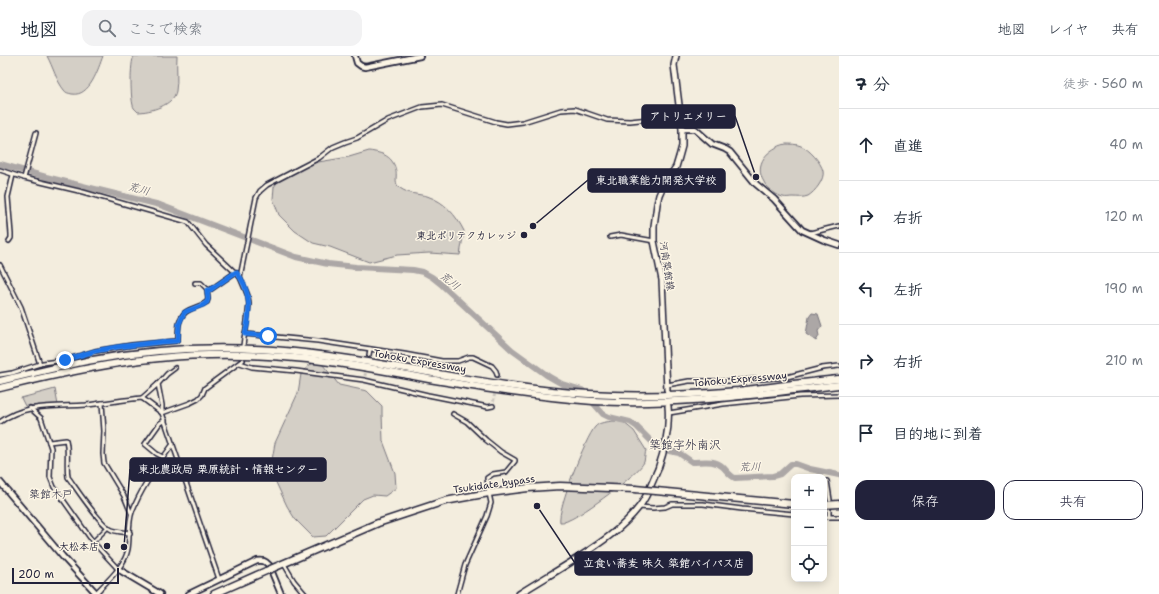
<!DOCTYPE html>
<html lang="ja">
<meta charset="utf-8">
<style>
body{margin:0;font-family:"Shantell Sans","Klee One",sans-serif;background:#f2f2f3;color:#1f2937}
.controls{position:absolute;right:12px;bottom:12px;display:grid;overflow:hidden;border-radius:8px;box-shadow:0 2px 10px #0003}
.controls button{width:36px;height:36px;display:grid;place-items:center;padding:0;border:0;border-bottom:1px solid #e0e1e3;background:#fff;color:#1f2937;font:20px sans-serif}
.scale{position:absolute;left:12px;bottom:10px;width:107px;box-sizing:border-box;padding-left:4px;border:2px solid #22223b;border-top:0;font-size:11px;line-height:14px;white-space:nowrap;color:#22223b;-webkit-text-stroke:3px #fcf5e5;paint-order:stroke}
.stop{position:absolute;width:12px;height:12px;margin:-9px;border:3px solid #1a73e8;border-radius:50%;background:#fff}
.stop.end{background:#1a73e8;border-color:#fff;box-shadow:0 1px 4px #0008}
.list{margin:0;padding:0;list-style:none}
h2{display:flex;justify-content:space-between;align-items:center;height:52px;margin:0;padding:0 16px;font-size:17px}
h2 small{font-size:13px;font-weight:400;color:#747a83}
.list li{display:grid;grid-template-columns:26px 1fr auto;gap:12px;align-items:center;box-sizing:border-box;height:72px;padding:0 16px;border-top:1px solid #e0e1e3}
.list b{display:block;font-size:15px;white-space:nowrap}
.list em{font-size:13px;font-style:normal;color:#747a83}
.actions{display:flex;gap:8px;padding:12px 16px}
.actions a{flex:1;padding:9px 0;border:1px solid #22223b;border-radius:12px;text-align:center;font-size:14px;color:#22223b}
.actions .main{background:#22223b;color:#fff}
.icon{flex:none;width:22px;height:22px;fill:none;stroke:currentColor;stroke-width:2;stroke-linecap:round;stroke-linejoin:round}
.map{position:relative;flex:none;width:839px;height:538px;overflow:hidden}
header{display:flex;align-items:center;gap:24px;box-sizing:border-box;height:56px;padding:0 20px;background:#fff;border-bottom:1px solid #e0e1e3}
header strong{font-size:19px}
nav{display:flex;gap:22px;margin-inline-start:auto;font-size:14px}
.search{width:280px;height:36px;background:#f2f2f3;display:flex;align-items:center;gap:10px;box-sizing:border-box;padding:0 14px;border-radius:12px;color:#747a83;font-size:15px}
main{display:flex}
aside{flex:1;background:#fff}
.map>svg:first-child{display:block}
</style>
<header>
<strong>地図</strong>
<div class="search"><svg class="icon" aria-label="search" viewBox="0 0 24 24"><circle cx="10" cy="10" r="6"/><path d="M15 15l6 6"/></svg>ここで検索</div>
<nav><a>地図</a><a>レイヤ</a><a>共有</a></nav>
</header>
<main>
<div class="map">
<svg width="839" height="538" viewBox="0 0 839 538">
<rect width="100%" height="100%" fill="#f3edde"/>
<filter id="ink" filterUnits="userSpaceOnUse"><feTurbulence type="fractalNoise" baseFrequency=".025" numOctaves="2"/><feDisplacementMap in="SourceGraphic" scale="8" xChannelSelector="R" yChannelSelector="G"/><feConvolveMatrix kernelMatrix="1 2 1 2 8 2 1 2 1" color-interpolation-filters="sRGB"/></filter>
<g filter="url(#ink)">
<g fill="#d4cfc6" stroke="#7b7880">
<path d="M47,0h56c-5,13 -13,41 -31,38 -4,-1 -6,-1 -8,-4 -8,-10 -11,-23 -17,-34z"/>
<path d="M134,0h43c-1,11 1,24 -1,35 -2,14 -26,21 -38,21 -1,-1 -3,-3 -4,-4 -4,-7 -4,-46 0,-52z"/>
<path d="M786,88c4,0 11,0 15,2 8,3 20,16 22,25 2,8 -8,21 -15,25 -5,2 -10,1 -16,1 -2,0 -6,1 -9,0 -5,-1 -9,-4 -13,-8 -2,-2 -5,-4 -6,-7 -11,-18 4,-34 22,-38z"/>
<path d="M369,95c14,2 24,5 27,20 1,7 -2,13 4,17 8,6 18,6 27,8 18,6 29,19 37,35l-4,24 -31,-2 -32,2 -28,7 -39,-15 -17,-4 -18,-12 -16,-16 -6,-16 1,-12 8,-12 18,-10 49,-8z"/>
<path d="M315,306l8,3 16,20 28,6 15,15v8l1,27 12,32 1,15 -11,8 -12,-1 -10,4 -37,37 -13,1 -18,-18 -8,-13 -15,-32v-14l3,-17 23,-50 3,-19 7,-8z"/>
<path d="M55,333l3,16 -33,1 -4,-8z"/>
<path d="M613,365l10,1 11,9 12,19c-1,3 -1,8 -2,12 -5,12 -62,53 -75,58 -3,2 -6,2 -9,2 -3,-13 26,-85 35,-95 4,-5 12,-5 18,-6z"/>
</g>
<path fill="#aca7a6" stroke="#75727b" d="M812,257l6,1 4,12 -4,5 1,5 -3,5 -10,-7 3,-17z"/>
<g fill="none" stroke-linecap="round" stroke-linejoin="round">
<path stroke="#aca7a6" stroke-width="6" d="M0,108l46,13 114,28 136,52 32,7 28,3 57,3 10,2 9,5 10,8 55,51 15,14 36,26 14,8 20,6 21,24 6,3 21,5 6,4 19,19 14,6 10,2 13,9c11,0 22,-3 31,5 4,4 7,9 12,11l38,-2 7,-2 11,-10h5l14,5 29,6"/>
<g stroke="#c9c4bd" stroke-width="3" stroke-dasharray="3 1.5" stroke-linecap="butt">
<path d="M365,320l1,-9"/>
<path d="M801,328l2,-8"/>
<path d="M493,350l2,-16"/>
</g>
<defs>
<g id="street">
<path d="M0,114l24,8 12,-45"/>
<path d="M24,122l59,14 105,30 18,23 34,32 8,19 1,8 -3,25 -2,9 -1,8"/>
<path d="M810,177l29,-7"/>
<path d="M610,181l11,-2 33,6"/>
<path d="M9,185l2,-3v-4l-3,-37 5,-22"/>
<path d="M0,209l21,42 19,57"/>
<path d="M240,221l16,-79 4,-7 7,-6 52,-27 14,-11 12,-5 12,-4 31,-18 34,-13 20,-2 54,17 11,2 16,-2 38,-12 14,-1 32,11 23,1 19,-2 32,3"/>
<path d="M195,227h6l6,6 3,1 26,-18"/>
<path d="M245,278l73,7 86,13 38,7h16l11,-4h4l19,9 4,5 1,4"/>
<path d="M369,299l1,-6"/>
<path d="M240,307l12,4 44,4 68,9 64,15 60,12 5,-1"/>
<path d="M0,319l12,-2 31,-10 22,-3 30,-9 37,-6 44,-4 2,-2c0,-10 0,-24 11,-29 6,-3 12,-4 18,-8l1,-3 -1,-10"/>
<path d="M158,328l4,21v8l28,-10 8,-4 4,-4 3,-7 8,-6 30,-22"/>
<path d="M667,329l22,-4h44l54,-4 35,-9 17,-2"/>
<path d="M142,342l16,-14 9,-10 8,-6"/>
<path d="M102,347l2,28 -1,23 1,9 20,33 7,17"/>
<path d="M30,352l11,10 10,30 -1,29 4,10 39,55 25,27"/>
<path d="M669,357l54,-9 77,-8 39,-1"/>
<path d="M453,358l14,8 19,18 15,12 14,8v1l-9,11 -13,2 -6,4 2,15 2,10 -4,13 -22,49 -8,29"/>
<path d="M0,366c25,-19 57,-15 86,-17 19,-2 37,-5 56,-7l20,15 57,166"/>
<path d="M49,386l17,-2c3,12 0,24 2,37 8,11 32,48 44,53 5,2 12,2 18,3"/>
<path d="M163,401l-6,-3 -12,-10 15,-21 5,-3"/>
<path d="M186,425l42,-13"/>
<path d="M827,425l3,19"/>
<path d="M639,451l14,1 12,-1 7,-3h31l39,5 52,5"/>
<path d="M829,454v7"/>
<path d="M824,461h15"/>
<path d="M93,486l15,-15"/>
<path d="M284,508l10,17 11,13"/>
<path d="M96,537c12,-13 29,-27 32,-44 2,-12 0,-26 4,-37 9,-24 26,-48 41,-68"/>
</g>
<g id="secondary">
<path d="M355,0l2,7 4,3 4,1 55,-11"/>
<path d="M682,73h13l17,15 13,5 5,3 26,32 18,15 28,31 22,10 15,5"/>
<path d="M0,426l63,75 34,37"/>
<path d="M118,513l42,25"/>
<path d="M189,538l68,-33c6,-1 8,0 12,4l12,29"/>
</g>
<g id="primary">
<path d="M667,334l-5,-110 -8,-39v-15l3,-22 2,-9 4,-9 13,-19 3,-10 3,-11v-17l-8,-64 2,-9"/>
<path d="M519,538c19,-12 38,-23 57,-35 23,-15 46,-30 63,-52 9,-11 13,-25 19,-38 7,-20 12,-42 10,-63"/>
</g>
<g id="highway">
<path d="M0,325c29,-7 58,-14 87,-20 61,-12 125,-15 186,-11 106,8 210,38 316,44 49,3 100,1 149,-3 34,-4 67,-9 101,-12"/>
<path d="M0,332c52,-13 105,-25 159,-30 49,-5 99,-4 148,1 41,5 81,12 122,20 54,9 109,18 164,22 83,5 164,-7 246,-16"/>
<path d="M656,435l138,13"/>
<path d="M824,449l15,-1"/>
<path d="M273,512l105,-45 67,-22 44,-8 39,-5 32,-2 75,3"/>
<path d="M214,538l52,-23"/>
</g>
</defs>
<use href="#street" stroke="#22223b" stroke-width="6"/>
<use href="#secondary" stroke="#22223b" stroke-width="8"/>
<use href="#primary" stroke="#22223b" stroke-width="8"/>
<use href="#highway" stroke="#22223b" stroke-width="9"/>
<use href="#street" stroke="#fcf5e5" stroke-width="3"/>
<use href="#secondary" stroke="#fcf5e5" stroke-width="4.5"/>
<use href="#primary" stroke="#fcf5e5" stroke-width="5"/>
<use href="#highway" stroke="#fcf5e5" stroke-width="6"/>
<defs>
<g id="highway-bridge">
<path d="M635,433l21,2"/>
<path d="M266,515l7,-3"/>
</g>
</defs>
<use href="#highway-bridge" stroke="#22223b" stroke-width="9" stroke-linecap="butt"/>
<use href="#highway-bridge" stroke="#fcf5e5" stroke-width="6"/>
</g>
</g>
<g fill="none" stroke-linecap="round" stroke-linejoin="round" filter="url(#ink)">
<path stroke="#1a73e8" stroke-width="5" d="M65,304l30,-9 22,-4 43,-5 16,-1 2,-2 1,-15 5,-11 3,-2 16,-6 4,-3 1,-3 -1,-9h3l26,-18c15,16 15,42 9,62l23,2"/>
</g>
<g fill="#22223b" stroke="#fcf5e5" stroke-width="1.5">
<circle cx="524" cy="179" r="4"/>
<circle cx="107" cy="490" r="4"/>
</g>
<g text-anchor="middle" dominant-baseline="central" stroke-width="3" stroke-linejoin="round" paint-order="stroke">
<g font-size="10" font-weight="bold" fill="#22223b" stroke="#fcf5e5" text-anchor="end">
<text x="516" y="179">東北ポリテクカレッジ</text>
<text x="99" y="490">大松本店</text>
</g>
<g font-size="10" fill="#22223b" stroke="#fcf5e5">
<text transform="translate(667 210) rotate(81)">河南築館線</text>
<text transform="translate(420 305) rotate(10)">Tohoku Expressway</text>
<text transform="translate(740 323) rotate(-5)">Tohoku Expressway</text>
<text transform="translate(494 428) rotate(-8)">Tsukidate bypass</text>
</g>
<g font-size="11" font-style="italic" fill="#525160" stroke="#fcf5e5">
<text transform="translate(139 133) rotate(15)">荒川</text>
<text transform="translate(450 225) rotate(39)">荒川</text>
<text transform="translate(750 411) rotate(-1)">荒川</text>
</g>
<g font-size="11" fill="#22223b" stroke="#fcf5e5">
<text x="51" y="438">築館木戸</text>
</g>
<g font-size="12" fill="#22223b" stroke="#fcf5e5">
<text x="685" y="389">築館字外南沢</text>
</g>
</g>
<path fill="none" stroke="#22223b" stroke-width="1.5" d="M756 121L735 60M533 170L588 124M124 491L130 413M537 450L575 507"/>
<g fill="#22223b" stroke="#fcf5e5" stroke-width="1.5">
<circle cx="756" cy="121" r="4"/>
<circle cx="533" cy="170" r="4"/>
<circle cx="124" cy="491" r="4"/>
<circle cx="537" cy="450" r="4"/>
</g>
<g fill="#22223b" stroke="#22223b" stroke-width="1.5">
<rect x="642" y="49" width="93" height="23" rx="4"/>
<rect x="588" y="113" width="137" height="23" rx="4"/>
<rect x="130" y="402" width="196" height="23" rx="4"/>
<rect x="575" y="496" width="177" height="23" rx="4"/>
</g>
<g font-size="11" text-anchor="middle" font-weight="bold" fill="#fff">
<text x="688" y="64">アトリエメリー</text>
<text x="656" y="128">東北職業能力開発大学校</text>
<text x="228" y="417">東北農政局 栗原統計・情報センター</text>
<text x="664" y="511">立食い蕎麦 味久 築館バイパス店</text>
</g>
</svg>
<div class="controls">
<button>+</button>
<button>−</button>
<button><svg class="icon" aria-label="locate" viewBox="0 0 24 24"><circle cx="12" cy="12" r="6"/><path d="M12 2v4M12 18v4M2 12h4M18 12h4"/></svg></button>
</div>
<div class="scale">200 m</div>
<div class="stop" style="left:268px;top:280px"></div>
<div class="stop end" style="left:65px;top:304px"></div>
</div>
<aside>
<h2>7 分<small>徒歩 · 560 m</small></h2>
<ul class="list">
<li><svg class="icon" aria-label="ahead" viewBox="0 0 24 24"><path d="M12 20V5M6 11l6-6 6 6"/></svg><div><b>直進</b></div><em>40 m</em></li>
<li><svg class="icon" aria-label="right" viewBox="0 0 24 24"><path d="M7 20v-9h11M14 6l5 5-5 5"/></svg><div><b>右折</b></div><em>120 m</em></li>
<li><svg class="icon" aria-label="left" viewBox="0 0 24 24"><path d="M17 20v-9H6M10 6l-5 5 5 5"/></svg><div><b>左折</b></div><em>190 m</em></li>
<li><svg class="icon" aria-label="right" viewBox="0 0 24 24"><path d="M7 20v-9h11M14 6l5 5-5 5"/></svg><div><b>右折</b></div><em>210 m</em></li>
<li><svg class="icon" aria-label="arrive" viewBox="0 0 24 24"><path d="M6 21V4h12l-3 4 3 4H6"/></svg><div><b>目的地に到着</b></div></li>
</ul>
<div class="actions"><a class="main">保存</a><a>共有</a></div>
</aside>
</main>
